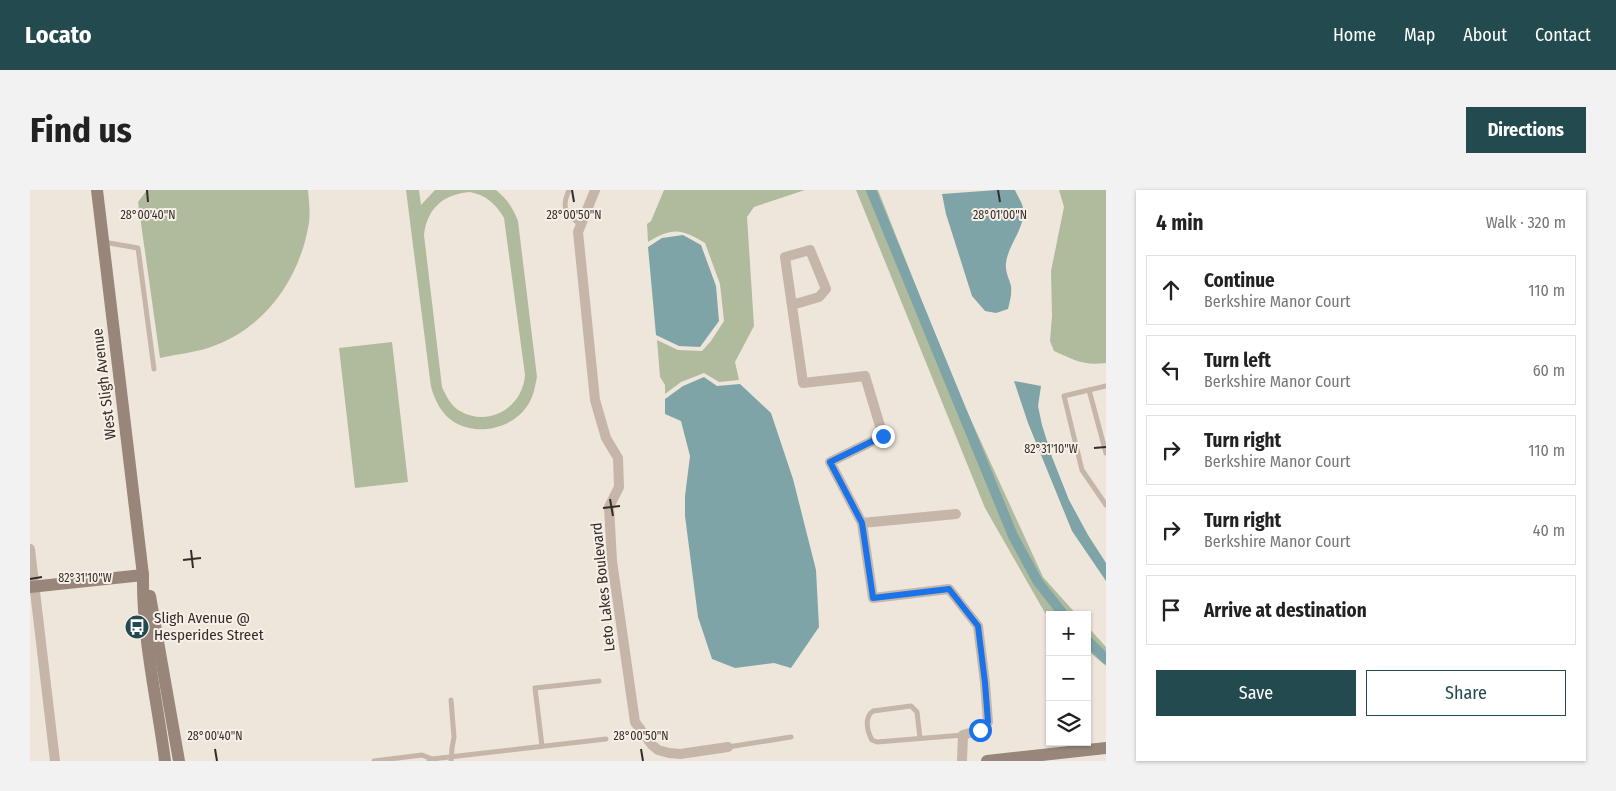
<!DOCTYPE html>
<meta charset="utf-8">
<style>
body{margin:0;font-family:"Fira Sans Condensed",sans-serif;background:#f2f2f2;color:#222}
.controls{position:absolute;right:15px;bottom:15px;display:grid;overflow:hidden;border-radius:0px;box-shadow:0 1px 4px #0004}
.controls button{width:45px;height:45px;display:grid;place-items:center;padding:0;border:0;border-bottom:1px solid #e0e0e0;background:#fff;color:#222;font:25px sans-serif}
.stop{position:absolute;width:15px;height:15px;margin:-11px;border:4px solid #1a73e8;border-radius:50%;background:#fff}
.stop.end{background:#1a73e8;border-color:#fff;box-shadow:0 1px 5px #0008}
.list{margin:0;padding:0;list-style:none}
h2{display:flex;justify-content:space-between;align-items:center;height:65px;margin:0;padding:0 20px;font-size:21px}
h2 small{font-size:16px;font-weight:400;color:#767676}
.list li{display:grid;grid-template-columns:32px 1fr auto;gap:15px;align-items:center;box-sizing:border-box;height:70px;margin:0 10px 10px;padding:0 10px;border:1px solid #e0e0e0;border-radius:0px}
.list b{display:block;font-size:19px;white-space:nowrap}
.list p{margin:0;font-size:16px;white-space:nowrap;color:#767676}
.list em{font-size:16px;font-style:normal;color:#767676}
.actions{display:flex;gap:10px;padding:15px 20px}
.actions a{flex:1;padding:11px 0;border:1px solid #224a4f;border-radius:0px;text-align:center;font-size:18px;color:#224a4f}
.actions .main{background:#224a4f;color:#fff}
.icon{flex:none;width:28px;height:28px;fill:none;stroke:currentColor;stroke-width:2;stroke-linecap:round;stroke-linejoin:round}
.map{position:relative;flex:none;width:1076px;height:571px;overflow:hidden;border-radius:0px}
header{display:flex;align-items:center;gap:30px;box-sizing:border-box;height:70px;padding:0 25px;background:#224a4f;color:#fff}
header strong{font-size:24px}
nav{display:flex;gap:28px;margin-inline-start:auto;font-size:18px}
.intro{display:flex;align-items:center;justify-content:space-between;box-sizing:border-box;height:120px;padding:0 30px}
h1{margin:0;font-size:35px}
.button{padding:12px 22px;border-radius:0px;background:#224a4f;color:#fff;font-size:18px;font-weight:700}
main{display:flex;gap:30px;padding:0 30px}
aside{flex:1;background:#fff;border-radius:0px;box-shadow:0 1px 4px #0004}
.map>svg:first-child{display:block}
</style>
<header>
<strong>Locato</strong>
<nav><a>Home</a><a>Map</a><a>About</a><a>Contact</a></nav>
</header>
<div class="intro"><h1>Find us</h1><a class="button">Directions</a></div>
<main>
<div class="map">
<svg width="1076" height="571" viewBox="0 0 1076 571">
<rect width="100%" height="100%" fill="#eee6db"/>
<g fill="#b0bb9d" fill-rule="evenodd">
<path d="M117,0h161c1,12 3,26 0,38 -10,54 -46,103 -100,120 -15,5 -32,6 -48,10l-22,-156z"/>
<path d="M376,0h13l2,15 14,-15h61c11,9 17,18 22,31l19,156c-2,9 -3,18 -8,26 -14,25 -50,34 -75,19 -13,-8 -19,-22 -23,-35zM440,2c16,3 26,12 34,26l21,157c-2,32 -36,53 -65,36 -9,-5 -14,-15 -18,-24l-18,-152c3,-27 20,-41 46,-43z"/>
<path d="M634,0h141l-51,17 -7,10 7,109 -19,36 4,18 -20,2 -15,-9 -23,9 -16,12v-9l-5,-8 -3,-37 21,10 24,1 9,-10 13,-20 -4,-37 -15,-41c-24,-14 -32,-16 -57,-1l-1,-18 4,-3z"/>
<path d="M826,0h22l77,195 88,192 34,38h-27v2l-5,-4 -60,-105z"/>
<path d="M1029,0h47v173c-22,3 -32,-3 -52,-12l-4,-10 2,-25 -1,-45 13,-64z"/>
<path d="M362,152l16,140 -53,6 -16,-140z"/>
<path d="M1057,436l19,21v19l-19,-16z"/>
</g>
<g fill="#7ea4a8">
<path d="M967,0h18c2,5 7,12 8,18 3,20 -15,36 -17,55 -1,9 3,15 5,23 1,8 -1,15 -3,23l-12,4 -11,-2 -13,-15 -26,-82 -4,-20z"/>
<path d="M653,45l18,10 15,41 3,35 -19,26 -21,-1 -23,-11 -8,-88 14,-9z"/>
<path d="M674,187l13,9 23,-2 31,29 22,66 23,91 3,57 -28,41 -17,-5 -39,5 -23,-9 -14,-42 -13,-101v-20l5,-40 -9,-35 -16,-7v-15l18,-13z"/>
<path d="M984,191l27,5 -3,20 4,19 10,32 17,43 19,35 18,28v18l-34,-50 -44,-108z"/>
</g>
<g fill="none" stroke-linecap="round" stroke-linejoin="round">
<g stroke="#7ea4a8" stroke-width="10">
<path d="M841,0l142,346 25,46 26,33"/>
<path d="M1057,450l19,19"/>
</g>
<g stroke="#c5b6a9" stroke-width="5">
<path d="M539,0c-8,18 -4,23 12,35"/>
<path d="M73,52l35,6 16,121"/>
<path d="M1076,196l-42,10 18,74 24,35"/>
<path d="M1059,200l17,63"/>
<path d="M890,548l-3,-26 -6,-6 -38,5c-9,6 -6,20 -1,29l5,2 86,-7"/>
<path d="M512,556l-7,-58 64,-7"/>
<path d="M698,557l63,-10"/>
<path d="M344,571l48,-6 10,4"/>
<path d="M399,571l3,-2 174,-20"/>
<path d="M421,571l1,-13 2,-11 -3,-37"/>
</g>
<g stroke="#c5b6a9" stroke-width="10">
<path d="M565,0l-17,42 17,168 11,38 12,20 1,29 -10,20 3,54 23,161 17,23 6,5 11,3 11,1 48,-7"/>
<path d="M762,115l27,-8 7,-8 -16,-39 -25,7 18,126 62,-7 18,60 -53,26 32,61 11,75 76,-9 29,37 7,57 3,39 -8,8 -17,5 -1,26"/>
<path d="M832,333l94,-9"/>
<path d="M0,359l25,212"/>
</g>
<g stroke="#98867a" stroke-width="12">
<path d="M67,0l46,385c-1,62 14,124 22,186"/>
<path d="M0,397l113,-12"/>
<path d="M120,406l29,165"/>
<path d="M957,571l119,-13"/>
</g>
</g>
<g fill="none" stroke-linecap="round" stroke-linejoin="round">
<path stroke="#1a73e8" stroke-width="6" d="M853,246l-53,26 32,61 11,75 76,-9 29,37 7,57 3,39 -8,8"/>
</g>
<path fill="none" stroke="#332c28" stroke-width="2" d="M117,0l1,12M542,0l2,12M968,0l2,12M1064,258l12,-1M580,309l3,17M573,318l17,-2M161,360l2,18M153,370l18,-2M0,389l12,-2M185,559l2,12M611,559l2,12"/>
<defs>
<symbol id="bus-disc" viewBox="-11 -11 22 22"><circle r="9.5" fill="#224a4f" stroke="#f7f0e7"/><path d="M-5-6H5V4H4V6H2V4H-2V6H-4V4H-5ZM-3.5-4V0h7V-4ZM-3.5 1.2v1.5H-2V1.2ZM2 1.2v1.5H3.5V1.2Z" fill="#fff"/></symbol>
</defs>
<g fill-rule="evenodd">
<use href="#bus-disc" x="93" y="423" width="28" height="28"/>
</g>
<g text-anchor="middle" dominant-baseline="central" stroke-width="4" stroke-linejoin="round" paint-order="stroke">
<g font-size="15" fill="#332c28" stroke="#f7f0e7">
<text transform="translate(74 194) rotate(-97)">West Sligh Avenue</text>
<text transform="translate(573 397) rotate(-96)">Leto Lakes Boulevard</text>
</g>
<g font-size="15" fill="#332c28" stroke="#f7f0e7" text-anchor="start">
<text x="124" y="428">Sligh Avenue @<tspan x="124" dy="17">Hesperides Street</tspan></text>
</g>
</g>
<g font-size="12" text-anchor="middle" fill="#332c28" stroke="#f7f0e7" stroke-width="4" stroke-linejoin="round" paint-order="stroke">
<text x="118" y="29">28°00'40"N</text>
<text x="544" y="29">28°00'50"N</text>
<text x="970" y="29">28°01'00"N</text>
<text x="1021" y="263">82°31'10"W</text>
<text x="55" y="392">82°31'10"W</text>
<text x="185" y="550">28°00'40"N</text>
<text x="611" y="550">28°00'50"N</text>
</g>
</svg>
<div class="controls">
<button>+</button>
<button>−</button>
<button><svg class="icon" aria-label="layers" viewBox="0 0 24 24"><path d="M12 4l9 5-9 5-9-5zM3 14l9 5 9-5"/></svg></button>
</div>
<div class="stop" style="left:950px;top:540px"></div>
<div class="stop end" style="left:853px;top:246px"></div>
</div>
<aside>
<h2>4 min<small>Walk · 320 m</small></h2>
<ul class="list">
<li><svg class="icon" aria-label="ahead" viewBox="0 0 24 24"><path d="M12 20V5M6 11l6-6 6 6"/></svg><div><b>Continue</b><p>Berkshire Manor Court</p></div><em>110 m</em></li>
<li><svg class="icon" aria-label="left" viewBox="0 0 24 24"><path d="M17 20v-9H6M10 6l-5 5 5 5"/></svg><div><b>Turn left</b><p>Berkshire Manor Court</p></div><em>60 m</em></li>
<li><svg class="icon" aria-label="right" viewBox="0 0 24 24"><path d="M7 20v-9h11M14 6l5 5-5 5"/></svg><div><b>Turn right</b><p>Berkshire Manor Court</p></div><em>110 m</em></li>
<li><svg class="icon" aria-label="right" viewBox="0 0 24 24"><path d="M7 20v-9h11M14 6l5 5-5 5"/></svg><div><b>Turn right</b><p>Berkshire Manor Court</p></div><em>40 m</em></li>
<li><svg class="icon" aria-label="arrive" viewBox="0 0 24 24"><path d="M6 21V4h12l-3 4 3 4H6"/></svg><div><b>Arrive at destination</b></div></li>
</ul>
<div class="actions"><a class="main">Save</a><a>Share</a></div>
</aside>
</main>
